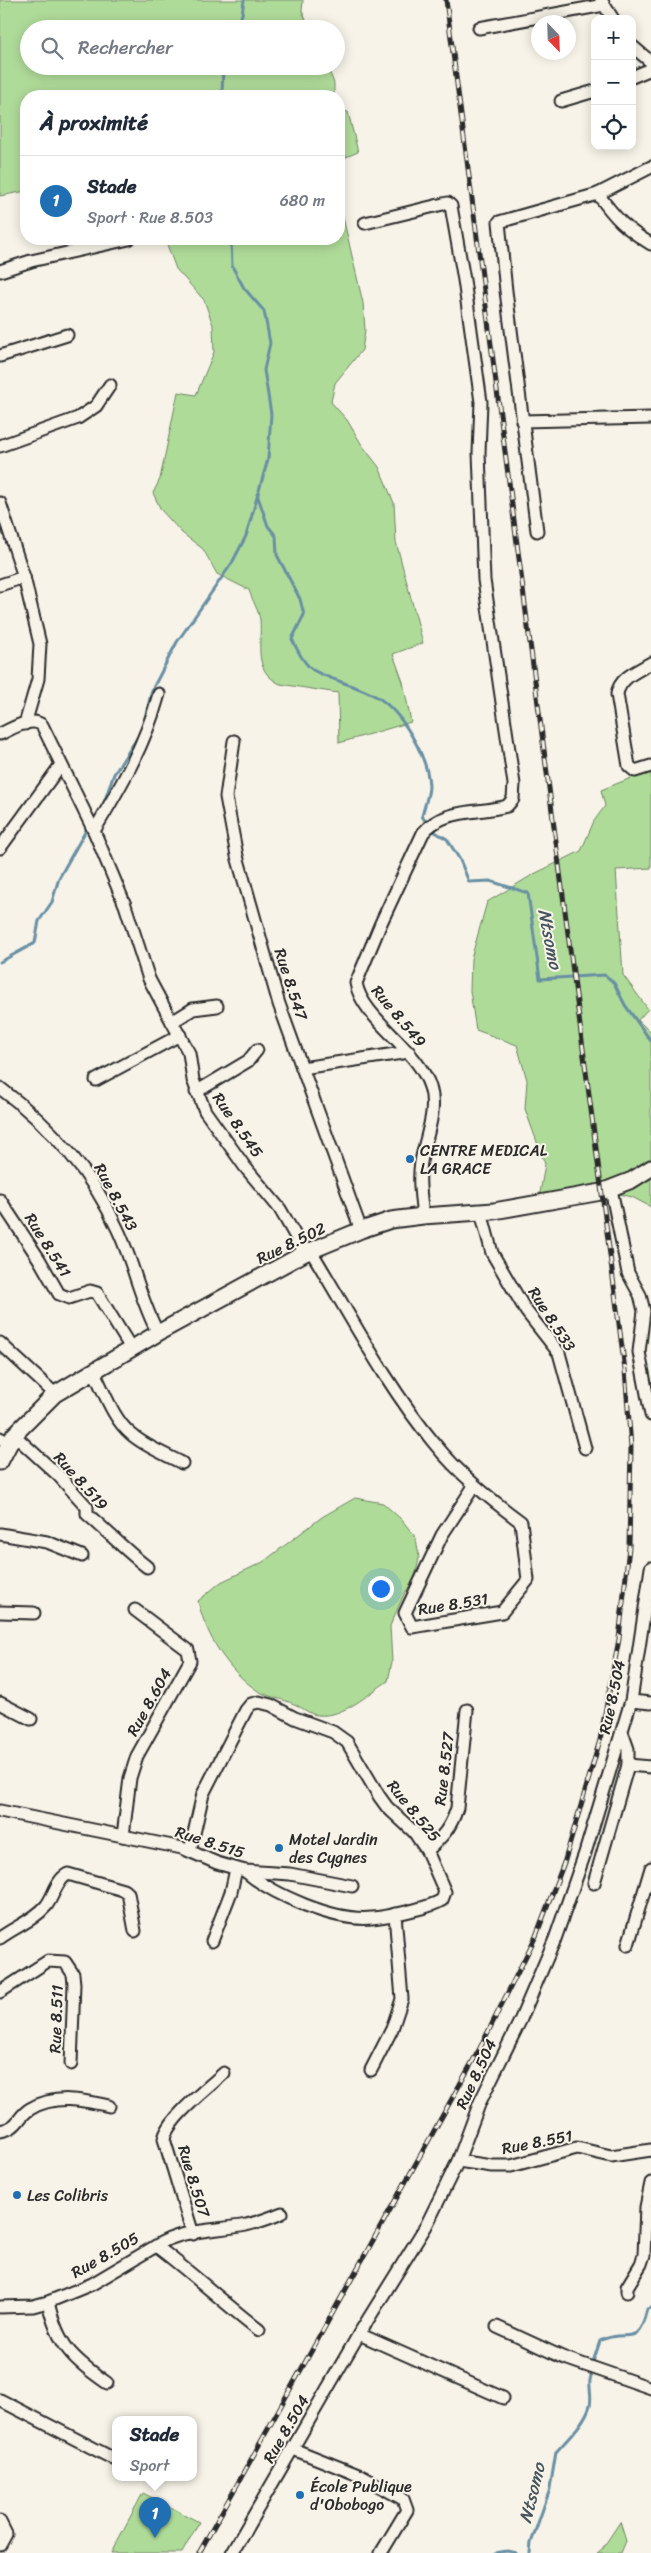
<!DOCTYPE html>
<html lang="fr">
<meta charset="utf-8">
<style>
body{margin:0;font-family:Sriracha,sans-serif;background:#f2f2f3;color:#1f2937}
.controls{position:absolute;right:15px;top:15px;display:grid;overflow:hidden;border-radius:10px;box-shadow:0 2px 12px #0003}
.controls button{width:45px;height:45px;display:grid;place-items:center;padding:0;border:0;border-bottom:1px solid #e0e1e3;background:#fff;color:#1f2937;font:25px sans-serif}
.compass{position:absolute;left:531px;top:15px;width:45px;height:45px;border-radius:50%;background:#fff;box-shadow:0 2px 12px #0003;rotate:157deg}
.you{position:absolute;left:380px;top:1588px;width:18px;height:18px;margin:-12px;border:4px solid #fff;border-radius:50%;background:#1a73e8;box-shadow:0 0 0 8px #1a73e833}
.badge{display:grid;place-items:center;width:32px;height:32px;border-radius:50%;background:#1f6fb2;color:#fff;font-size:16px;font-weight:700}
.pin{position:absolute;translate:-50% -41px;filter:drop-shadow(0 1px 2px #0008)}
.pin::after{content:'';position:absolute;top:26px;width:18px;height:15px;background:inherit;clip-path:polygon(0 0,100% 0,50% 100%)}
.popup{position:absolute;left:112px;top:2416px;width:85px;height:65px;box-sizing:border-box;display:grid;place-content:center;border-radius:10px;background:#fff;filter:drop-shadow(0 1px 4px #0005);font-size:16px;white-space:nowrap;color:#747a83}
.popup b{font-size:19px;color:#1f2937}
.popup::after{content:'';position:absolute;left:50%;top:100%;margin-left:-10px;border:10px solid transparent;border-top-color:#fff}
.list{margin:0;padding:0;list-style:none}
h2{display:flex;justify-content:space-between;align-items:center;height:65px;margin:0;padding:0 20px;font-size:21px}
h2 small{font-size:16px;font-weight:400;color:#747a83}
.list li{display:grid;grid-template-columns:32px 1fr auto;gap:15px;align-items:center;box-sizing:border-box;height:90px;padding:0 20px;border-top:1px solid #e0e1e3}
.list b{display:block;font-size:19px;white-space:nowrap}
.list p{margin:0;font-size:16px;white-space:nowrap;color:#747a83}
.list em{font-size:16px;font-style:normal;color:#747a83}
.icon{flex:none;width:28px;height:28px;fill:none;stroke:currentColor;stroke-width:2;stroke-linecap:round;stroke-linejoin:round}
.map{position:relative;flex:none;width:651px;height:2553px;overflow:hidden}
.search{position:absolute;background:#fff;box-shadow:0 2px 12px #0003;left:20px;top:20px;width:325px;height:55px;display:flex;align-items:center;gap:12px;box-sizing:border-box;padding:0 18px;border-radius:28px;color:#747a83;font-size:19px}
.panel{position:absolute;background:#fff;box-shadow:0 2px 12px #0003;left:20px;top:90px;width:325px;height:155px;border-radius:20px}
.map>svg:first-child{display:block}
</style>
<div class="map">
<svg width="651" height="2553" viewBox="0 0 651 2553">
<rect width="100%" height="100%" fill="#f7f3e8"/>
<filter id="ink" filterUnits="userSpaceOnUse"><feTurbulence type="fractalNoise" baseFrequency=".02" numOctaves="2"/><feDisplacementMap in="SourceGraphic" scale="10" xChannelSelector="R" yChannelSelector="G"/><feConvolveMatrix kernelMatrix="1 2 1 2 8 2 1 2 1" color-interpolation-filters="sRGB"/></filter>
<g filter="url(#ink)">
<g fill="#afdb99" stroke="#6d8362">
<path d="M0,0h303l-1,11 8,18h-281v37h298l7,17v13h-308v95l-26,5z"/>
<path d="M339,110l9,2 10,40 -19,8z"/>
<path d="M339,200l24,103 2,27 -3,20 -27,33 -4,19 16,18 15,25 17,22 15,36 2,39 27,101 -30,11 10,28 8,40 -72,21 -1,-50 -58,-9c-28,-14 -18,-39 -20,-64 -1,-9 -8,-20 -11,-30l-32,-16 -14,-25 -21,-16 -21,-23 -8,-17 7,-14 18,-87 18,3 18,-43 -1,-27 -9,-25 -28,-31 -11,-30h174z"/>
<path d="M651,770v98l-35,2 7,105 25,34 -10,11 13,13v174l-19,-10 -25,-6 -69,14 7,-41 -20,-55 2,-29 -10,-35 -41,-15 -6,-39 1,-32 16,-57 47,-28 47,-23 13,-30 11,-15 -4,-16z"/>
<path d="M355,1498l28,5 19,17 14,18 3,20 -4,20 -11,16 -14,32 2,36 -4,19c-20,13 -45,37 -70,34 -8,0 -16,-8 -24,-11 -11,-5 -26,-7 -36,-13 -30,-20 -52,-55 -60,-90l23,-19 42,-20 59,-45z"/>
<path d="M143,2493l56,29 -17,31h-71z"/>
<path d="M620,2522l6,19 -5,12h-24l5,-4z"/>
</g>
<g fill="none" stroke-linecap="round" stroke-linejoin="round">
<g stroke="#698fa3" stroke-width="3">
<path d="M237,29l5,-15 2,-14"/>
<path d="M222,96l1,-30"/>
<path d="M257,494l11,32 8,10 1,19 23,44 4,16 -12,24c5,10 11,24 21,31 19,11 44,15 64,27 25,15 51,60 52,89 0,9 -5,21 -7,30l8,13 17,10 13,21 9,22 21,-1 38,12 12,86 65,-4 9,8 11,22 26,36"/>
<path d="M143,726l9,-36 25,-48 55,-79 14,-27 22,-77 3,-45 -7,-44 6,-27 -6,-32 -20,-23 -12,-22 -1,-27"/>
<path d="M102,808l12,-34 27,-42"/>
<path d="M0,962l35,-19 4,-22 13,-19 7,-24 30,-53"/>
<path d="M592,2365l8,-24c27,-14 37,10 47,-32l4,-1"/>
<path d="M495,2553l12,-2 9,2"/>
<path d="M530,2553l1,-10 19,-54 6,-37c11,-13 29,-29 34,-47 3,-12 -4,-22 3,-34"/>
</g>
<defs>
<g id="street">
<path d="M601,0l12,19"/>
<path d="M479,28l125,-23"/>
<path d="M632,46l19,16"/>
<path d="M632,77l19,-8"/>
<path d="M561,101l34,-10"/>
<path d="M598,194c17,24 28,35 53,50"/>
<path d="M365,223l78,-19 5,-1 3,3 13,74 17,122 -2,51 5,127 30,204 -1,15 -6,7c-28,8 -64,2 -84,27l-42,90 -25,60c6,36 62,65 74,104 8,24 -5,51 -9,75 -3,18 0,36 2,54"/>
<path d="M0,271l31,-10 98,-22"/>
<path d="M0,356l67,-21"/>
<path d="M522,421l129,-3"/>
<path d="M0,446l78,-28 18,-12 14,-21"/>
<path d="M0,503l24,74 16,67 -2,35 -13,45"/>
<path d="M537,531l-31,-240 -7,-69 99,-28 53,-27"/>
<path d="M0,585l24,-8"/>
<path d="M651,663c-13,8 -31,14 -34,31l12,72 6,5 16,-5"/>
<path d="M0,734c12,-5 31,-18 42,-9l52,106 31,74 24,74 23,43"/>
<path d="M234,741l-8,56 11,59 42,148 82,226"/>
<path d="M94,831c27,-45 51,-86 65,-137"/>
<path d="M0,848l60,-82"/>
<path d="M217,1006l-24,3 -21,13 17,31 4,27 12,31 40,56 35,42 25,44"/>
<path d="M302,1068l107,-16"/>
<path d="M96,1080l84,-45"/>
<path d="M0,1088c51,38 92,84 118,142 16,34 22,70 40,103"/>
<path d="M196,1092l52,-31 9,-11"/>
<path d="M611,1189l17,84 12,22 4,16 -5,41 12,63"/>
<path d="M0,1200l39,59 20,35 10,4 21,-7 7,2 34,55"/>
<path d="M481,1212l11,41 34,58 33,42 26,95"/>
<path d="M311,1251c39,64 75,134 123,192 25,31 55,55 87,79l7,58 -26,32 -90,15 -7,-14 37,-78 32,-49"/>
<path d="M0,1343l55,51"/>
<path d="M93,1370c11,21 20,49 38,64 15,13 34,20 51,29"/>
<path d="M14,1435l45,41 28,31v7c21,18 39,37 60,53"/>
<path d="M0,1438l9,5"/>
<path d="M0,1534l47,8 35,14"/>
<path d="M0,1612l34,1"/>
<path d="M631,1701l20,2"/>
<path d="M0,1703l31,16"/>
<path d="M628,1765l23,2"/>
<path d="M0,1811l182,37 35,15 28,8 45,3 62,12"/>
<path d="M123,1836l7,-58 7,-22 53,-95 -2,-11 -53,-40"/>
<path d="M190,1851l13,-57 43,-84 5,-6 8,-2 12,3 24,13 38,14 14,10 32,54 8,11 27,25 13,19 18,41 -3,8c-10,6 -20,8 -32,11 -12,3 -25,6 -38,7 -37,4 -99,-23 -127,-47"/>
<path d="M427,1851c15,-14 24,-23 30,-43l10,-98"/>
<path d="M594,1883l34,-118v-16l-6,-17"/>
<path d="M0,1938c15,-11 34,-18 46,-32 8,-10 10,-26 22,-32l55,16 5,3 7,38"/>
<path d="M212,1941l19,-49 5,-23"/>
<path d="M628,1945l23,-77"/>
<path d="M0,1992l48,-31 17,1 8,12 1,10 -3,80"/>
<path d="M371,2070l21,-41 10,-30 -7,-85"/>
<path d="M0,2131c19,-3 17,-14 30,-22 25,-15 52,-9 79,-3"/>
<path d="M458,2161l34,5h19l66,-18 34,8 40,-6"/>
<path d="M193,2234l-29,-95c4,-21 44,-51 60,-66"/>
<path d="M156,2246c24,-17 61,-15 90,-21 13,-3 24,-7 36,-12"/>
<path d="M627,2292v-5l14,-23 3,-9 2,-48 5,-24"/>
<path d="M48,2302c10,44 24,56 59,81"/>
<path d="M0,2307l33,-1 15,-4 44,-18 64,-38c36,27 68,57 103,84"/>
<path d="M497,2327l65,30 89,31"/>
<path d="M359,2334l144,64"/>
<path d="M0,2400l116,60"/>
<path d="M293,2449l68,27 42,23 4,11 -26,43"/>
<path d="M0,2522l6,12 -6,11"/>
<path d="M232,2553l127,-219 67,-108 32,-65 22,-59 40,-81 35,-82 30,-86 46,-152 20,-133"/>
</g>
<path id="secondary" d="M0,1462l14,-27 41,-41 103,-61 147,-80 56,-23 30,-10 32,-4 71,-5 107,-19 31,-12 19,-12"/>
</defs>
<use href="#street" stroke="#2b2b2b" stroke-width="15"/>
<use href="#secondary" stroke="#2b2b2b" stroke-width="19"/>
<use href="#street" stroke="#f7f3e8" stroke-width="11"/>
<use href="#secondary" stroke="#f7f3e8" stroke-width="15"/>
<defs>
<path id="rail" d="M199,2553l280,-503 57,-114 29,-76 35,-120 19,-101 10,-92 2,-100 -6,-77 -179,-1370"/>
</defs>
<use href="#rail" stroke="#2b2b2b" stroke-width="5"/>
<use href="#rail" stroke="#f7f3e8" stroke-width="3" stroke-dasharray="9" stroke-linecap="butt"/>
</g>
</g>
<g fill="#1f6fb2" stroke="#f7f3e8" stroke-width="2">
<circle cx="410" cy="1159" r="5"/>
<circle cx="279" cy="1848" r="5"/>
<circle cx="17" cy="2195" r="5"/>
<circle cx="300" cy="2495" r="5"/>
</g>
<g text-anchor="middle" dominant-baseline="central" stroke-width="4" stroke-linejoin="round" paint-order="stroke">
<g font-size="16" fill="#2b2b2b" stroke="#f7f3e8">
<text transform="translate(291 984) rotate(72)">Rue 8.547</text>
<text transform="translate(399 1016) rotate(50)">Rue 8.549</text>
<text transform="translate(238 1125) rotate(55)">Rue 8.545</text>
<text transform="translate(116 1197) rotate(62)">Rue 8.543</text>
<text transform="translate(291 1243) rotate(-26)">Rue 8.502</text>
<text transform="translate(48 1245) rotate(58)">Rue 8.541</text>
<text transform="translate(552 1319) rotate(57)">Rue 8.533</text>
<text transform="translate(81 1481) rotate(48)">Rue 8.519</text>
<text transform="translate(453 1604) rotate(-9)">Rue 8.531</text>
<text transform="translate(612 1697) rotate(-78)">Rue 8.504</text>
<text transform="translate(149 1702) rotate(-61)">Rue 8.604</text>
<text transform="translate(444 1769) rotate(-83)">Rue 8.527</text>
<text transform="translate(414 1811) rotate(51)">Rue 8.525</text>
<text transform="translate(210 1842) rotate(18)">Rue 8.515</text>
<text transform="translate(56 2019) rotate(-88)">Rue 8.511</text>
<text transform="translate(476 2074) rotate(-65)">Rue 8.504</text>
<text transform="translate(537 2142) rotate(-11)">Rue 8.551</text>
<text transform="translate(194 2181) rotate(73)">Rue 8.507</text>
<text transform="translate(105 2255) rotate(-30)">Rue 8.505</text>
<text transform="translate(286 2429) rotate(-60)">Rue 8.504</text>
</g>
<g font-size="16" fill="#2b2b2b" stroke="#f7f3e8" text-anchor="start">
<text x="420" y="1150">CENTRE MEDICAL<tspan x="420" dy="18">LA GRACE</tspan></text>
<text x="289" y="1839">Motel Jardin<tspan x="289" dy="18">des Cygnes</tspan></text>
<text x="27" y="2195">Les Colibris</text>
<text x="310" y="2486">École Publique<tspan x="310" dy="18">d'Obobogo</tspan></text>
</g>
<g font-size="18" font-style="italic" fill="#45545d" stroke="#f7f3e8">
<text transform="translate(550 939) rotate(79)">Ntsomo</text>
<text transform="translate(532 2493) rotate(-76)">Ntsomo</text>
</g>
</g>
</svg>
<div class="controls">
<button>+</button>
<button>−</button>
<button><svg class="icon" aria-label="locate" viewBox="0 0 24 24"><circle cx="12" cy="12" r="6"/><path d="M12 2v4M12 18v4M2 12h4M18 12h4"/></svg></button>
</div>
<svg class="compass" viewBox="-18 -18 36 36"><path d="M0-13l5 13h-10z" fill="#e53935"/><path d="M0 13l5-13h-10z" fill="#747a83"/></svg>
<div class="you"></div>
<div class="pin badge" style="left:155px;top:2538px">1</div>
<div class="popup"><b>Stade</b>Sport</div>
<div class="search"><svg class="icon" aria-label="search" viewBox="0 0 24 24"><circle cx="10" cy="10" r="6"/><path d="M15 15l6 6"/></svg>Rechercher</div>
<section class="panel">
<h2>À proximité<small></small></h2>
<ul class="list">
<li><span class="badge">1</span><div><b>Stade</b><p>Sport · Rue 8.503</p></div><em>680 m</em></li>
</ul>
</section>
</div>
